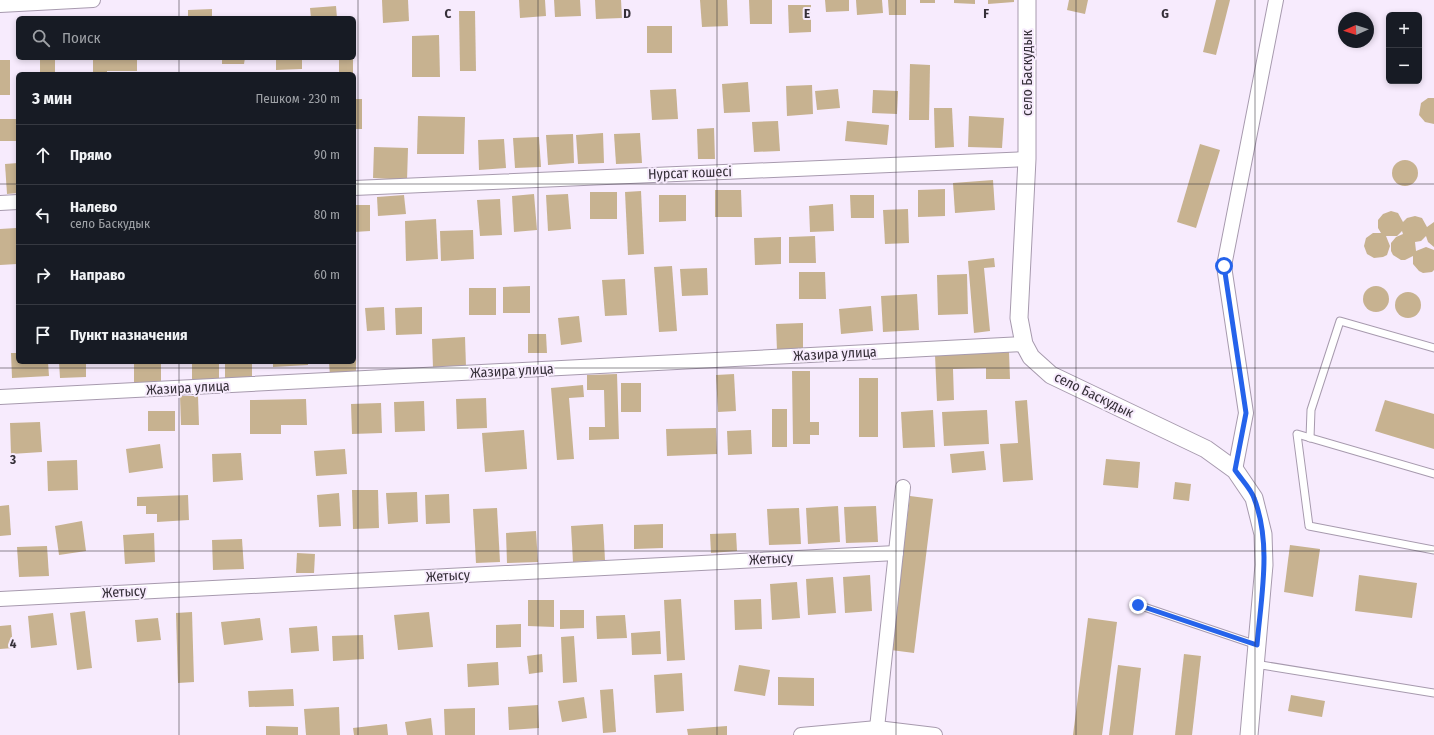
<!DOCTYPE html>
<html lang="ru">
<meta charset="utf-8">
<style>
body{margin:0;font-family:"Fira Sans Condensed",sans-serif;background:#242831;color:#f1f3f6}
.controls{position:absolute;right:12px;top:12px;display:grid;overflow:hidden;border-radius:6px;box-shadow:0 2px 6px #0003}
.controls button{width:36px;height:36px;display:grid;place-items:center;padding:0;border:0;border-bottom:1px solid #363941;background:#171b24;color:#f1f3f6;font:20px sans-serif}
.compass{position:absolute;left:1338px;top:12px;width:36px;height:36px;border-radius:50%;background:#171b24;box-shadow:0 2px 6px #0003;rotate:267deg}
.stop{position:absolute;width:12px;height:12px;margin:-9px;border:3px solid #2563eb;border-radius:50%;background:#fff}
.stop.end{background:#2563eb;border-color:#fff;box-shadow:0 1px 4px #0008}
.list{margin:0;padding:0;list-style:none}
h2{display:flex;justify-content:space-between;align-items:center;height:52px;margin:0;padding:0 16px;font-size:17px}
h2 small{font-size:13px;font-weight:400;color:#9ea1a6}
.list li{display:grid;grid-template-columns:26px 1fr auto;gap:12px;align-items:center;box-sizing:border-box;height:60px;padding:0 16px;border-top:1px solid #363941}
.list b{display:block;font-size:15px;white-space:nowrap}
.list p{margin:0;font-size:13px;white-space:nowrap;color:#9ea1a6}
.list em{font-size:13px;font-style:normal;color:#9ea1a6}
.icon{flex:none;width:22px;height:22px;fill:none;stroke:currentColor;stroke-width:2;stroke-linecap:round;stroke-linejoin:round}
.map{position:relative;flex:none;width:1434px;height:735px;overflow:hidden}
.search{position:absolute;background:#171b24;box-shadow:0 2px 6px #0003;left:16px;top:16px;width:340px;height:44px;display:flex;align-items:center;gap:10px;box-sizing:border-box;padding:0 14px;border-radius:6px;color:#9ea1a6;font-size:15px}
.panel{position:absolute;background:#171b24;box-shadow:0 2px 6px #0003;left:16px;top:72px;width:340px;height:292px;border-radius:6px}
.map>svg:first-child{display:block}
</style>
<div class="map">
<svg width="1434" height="735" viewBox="0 0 1434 735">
<rect width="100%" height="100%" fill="#f7ebfd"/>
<g fill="#c7b290">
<path d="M382,0h26l1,21 -26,2z"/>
<path d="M519,0h26l1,16 -26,2z"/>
<path d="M554,0h26l1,16 -26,1z"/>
<path d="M595,0h26l1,18 -26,1z"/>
<path d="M700,0h27l1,26 -26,1z"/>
<path d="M749,0h23v24h-22z"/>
<path d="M825,0h24v11l-23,1z"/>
<path d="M856,0h26l1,13 -26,2z"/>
<path d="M888,0h18v15h-17z"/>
<rect x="920" y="0" width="15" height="3"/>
<path d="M954,0h21v4l-21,-1z"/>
<path d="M988,0h26v2l-26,2z"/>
<path d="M1069,0h19l-3,14 -18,-4z"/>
<path d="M1216,0h14l-14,55 -13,-3z"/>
<path d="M788,5h23v27l-22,1z"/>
<path d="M336,6l1,12h-26l-1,-10z"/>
<path d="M212,9v9h-24v-8z"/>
<path d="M459,11h16l1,60h-16z"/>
<rect x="647" y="26" width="25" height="27"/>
<path d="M439,35l1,42h-28v-41z"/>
<rect x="40" y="58" width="15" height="16"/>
<path d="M93,58h44v13h-30v3h-14z"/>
<path d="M222,58h23l-1,6h-22z"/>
<path d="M276,58h26v11l-26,1z"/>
<rect x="339" y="58" width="14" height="16"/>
<rect x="0" y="60" width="10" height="35"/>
<path d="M910,64l20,1 -1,55h-20z"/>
<path d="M748,82l2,30 -26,1 -2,-29z"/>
<path d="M812,85l1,29 -26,2 -1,-30z"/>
<path d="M676,89l2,30 -26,1 -2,-30z"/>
<path d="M838,89l2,19 -23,2 -2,-19z"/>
<path d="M873,90l25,1 -1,23 -25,-1z"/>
<path d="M1428,98h6v26l-9,-2 -6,-7 2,-12z"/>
<rect x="354" y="99" width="8" height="30"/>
<path d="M934,108h18l2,39 -19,1z"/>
<path d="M418,116l47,1 -1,37h-47z"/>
<path d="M969,116l35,2 -2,30 -34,-1z"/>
<rect x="0" y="119" width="18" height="22"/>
<path d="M778,121l2,30 -26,1 -2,-30z"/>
<path d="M847,121l42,4 -2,20 -42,-4z"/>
<path d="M714,128l1,31h-17l-1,-30z"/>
<path d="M603,133l1,30 -26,1 -2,-29z"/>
<path d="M640,133l2,30 -26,1 -2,-30z"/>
<path d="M573,134l1,29 -26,2 -2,-30z"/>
<path d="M539,137l2,30 -26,1 -2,-30z"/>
<path d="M504,139l2,29 -27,2 -1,-30z"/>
<path d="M1200,144l20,6 -24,78 -19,-6z"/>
<path d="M374,147l34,1 -1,32 -34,-2z"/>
<circle cx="1405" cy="173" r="13"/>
<path d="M18,163v30l-11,1 -2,-30z"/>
<path d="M993,180l2,30 -40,3 -2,-30z"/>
<path d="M945,189v27l-27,1v-27z"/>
<path d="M715,190h26l1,27h-27z"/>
<path d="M641,191l3,63 -16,1 -3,-63z"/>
<rect x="590" y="192" width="27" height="27"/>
<path d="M534,194l3,36 -23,2 -2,-36z"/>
<path d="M568,194l3,35 -23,2 -2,-36z"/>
<path d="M404,195l2,19 -28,2 -1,-19z"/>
<path d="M659,195h27v26l-27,1z"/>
<path d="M850,195h24v23h-23z"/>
<path d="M500,199l2,36 -22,1 -3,-36z"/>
<path d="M833,204l1,27 -24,1 -1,-26z"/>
<path d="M354,205h16v26l-16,1z"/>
<path d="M908,209l1,34 -24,1 -2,-34z"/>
<path d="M1391,211l7,2 5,9 4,-4 8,-2 7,2 5,9 7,-5v25l-6,-5 -2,-6 -5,5 -6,1 1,9 10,-4 8,3v20l-2,2 -9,1 -4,-2 -6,-7v-8l-8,4h-4l-8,-5 -2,-4v-8l5,-6 7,-3 -1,-3 -5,5h-11l4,10 -3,9 -4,2 -9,1 -7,-4 -3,-8 2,-8 7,-5h8l-3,-5v-8l5,-6z"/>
<path d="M436,219l2,40 -32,2 -1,-40z"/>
<path d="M16,228l1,36 -17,1v-36z"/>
<path d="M473,230l1,29 -33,2 -1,-30z"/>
<path d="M815,236l1,27h-27v-26z"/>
<path d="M781,237v27l-26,1 -1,-27z"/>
<path d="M994,258l1,9 -11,1 6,63 -16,2 -6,-72z"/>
<path d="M672,266l5,65 -18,1 -5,-65z"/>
<path d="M707,268l1,27 -26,1 -2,-27z"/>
<path d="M799,272h26l1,27h-27z"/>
<path d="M967,274l1,40 -30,1 -1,-40z"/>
<path d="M625,279l2,36 -22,1 -3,-36z"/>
<circle cx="1376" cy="299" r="13"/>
<path d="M530,286v27h-27v-26z"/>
<rect x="469" y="288" width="27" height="27"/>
<circle cx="1408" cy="305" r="13"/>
<path d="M917,294l2,36 -36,2 -2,-36z"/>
<path d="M871,306l2,25 -32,3 -2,-25z"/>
<path d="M384,307l1,23 -18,1 -2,-23z"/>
<path d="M422,307v27l-26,1 -1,-27z"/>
<path d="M579,316l3,26 -21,3 -3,-27z"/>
<path d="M803,323v27l-26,1 -1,-27z"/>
<path d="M528,334h18l1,19h-19z"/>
<path d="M465,337l1,30 -33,1 -1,-29z"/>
<path d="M356,348v27l-26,1 -1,-14h25v-13z"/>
<path d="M1009,352l1,27h-24v-11l-33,1 1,31 -17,1 -2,-46z"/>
<path d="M11,353h7v9h30l1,14 -37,2z"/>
<path d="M59,362h27v15l-26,1z"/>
<path d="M134,362h27v21l-27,1z"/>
<rect x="192" y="362" width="27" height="17"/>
<path d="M225,362h27v16l-27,1z"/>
<path d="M273,362h35v3l-35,2z"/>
<path d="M792,371h18v51h9v13h-9v9h-17z"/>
<path d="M617,374l2,65 -30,1v-13h16l-1,-37h-17v-15z"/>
<path d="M734,374l2,37 -18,1 -2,-37z"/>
<rect x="859" y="378" width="19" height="59"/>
<rect x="621" y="383" width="20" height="29"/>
<path d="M583,385l1,12 -15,1 5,61 -17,1 -6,-72z"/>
<path d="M180,396h18l1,29h-18z"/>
<path d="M486,398l1,30 -30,1 -1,-30z"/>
<path d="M306,399l1,26h-26v9h-31v-34z"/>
<path d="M1027,400l6,80 -30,2 -3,-38 18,-1 -3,-42z"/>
<path d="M1385,400l49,14v35l-59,-18z"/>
<path d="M424,401l1,30 -30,1 -1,-30z"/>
<path d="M381,403l1,30 -30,1 -1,-30z"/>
<rect x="772" y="409" width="15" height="38"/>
<path d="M933,410l2,37 -32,1 -2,-36z"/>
<path d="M987,410l2,34 -45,2 -2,-34z"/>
<rect x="148" y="411" width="27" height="20"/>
<path d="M40,422l2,30 -31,2 -1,-31z"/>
<path d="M716,428l1,26 -50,2 -1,-27z"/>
<path d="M524,430l3,39 -42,3 -3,-39z"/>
<path d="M751,430l1,24 -24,1 -1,-24z"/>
<path d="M160,444l3,24 -34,5 -3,-24z"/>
<path d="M345,449l2,25 -31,2 -2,-25z"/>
<path d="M984,451l2,19 -34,3 -2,-19z"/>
<path d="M241,453l2,27 -30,2 -1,-28z"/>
<path d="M1106,459l34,3 -2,26 -35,-3z"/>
<path d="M77,460l1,30 -30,1 -1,-30z"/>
<path d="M1175,482l16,2 -2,17 -16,-2z"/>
<path d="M352,490h26l1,38 -26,1z"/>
<path d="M417,492l1,30 -30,2 -2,-31z"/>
<path d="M339,493l2,33 -22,1 -2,-32z"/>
<path d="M449,494l1,29 -24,1 -1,-29z"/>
<path d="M188,495l1,25 -32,2v-8h-11v-8h-9v-9z"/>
<path d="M910,496l23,3 -19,154 -23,-3z"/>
<path d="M9,505l2,30 -11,1v-30z"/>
<path d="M838,506l2,36 -32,2 -2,-36z"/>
<path d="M876,506l2,36 -32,1 -2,-36z"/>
<path d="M497,508l3,54 -24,1 -3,-54z"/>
<path d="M799,508l2,36 -32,1 -2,-36z"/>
<path d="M82,521l4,30 -27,4 -4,-29z"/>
<path d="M603,524l2,36 -32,2 -2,-36z"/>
<path d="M663,524v24l-29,1v-24z"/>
<path d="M536,531l2,31 -31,1 -1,-30z"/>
<path d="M154,533l1,29 -30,2 -2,-29z"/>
<path d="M736,533l1,18 -26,2 -1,-19z"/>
<path d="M242,539l2,30 -31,1 -1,-30z"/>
<path d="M1290,545l30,4 -7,48 -29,-5z"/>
<path d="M47,546l2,30 -30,1 -2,-30z"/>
<path d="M297,553l18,1 -1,19h-18z"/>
<path d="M870,575l2,36 -27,2 -2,-36z"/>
<path d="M1359,575l58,8 -5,35 -57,-7z"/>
<path d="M833,577l3,36 -28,2 -2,-36z"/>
<path d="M797,582l3,36 -28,2 -2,-36z"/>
<path d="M681,599l4,61 -18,1 -3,-61z"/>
<path d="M761,599l1,30 -27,1 -1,-30z"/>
<path d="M528,600h26v27l-26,-1z"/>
<path d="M560,610h24v18l-24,1z"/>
<path d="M85,611l7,57 -15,2 -7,-57z"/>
<path d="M192,612l2,70 -16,1 -2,-70z"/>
<path d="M429,612l4,35 -35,3 -4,-35z"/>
<path d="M53,613l4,32 -26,3 -3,-32z"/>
<path d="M625,615l2,23 -30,1 -1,-23z"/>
<path d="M158,618l3,22 -24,2 -2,-22z"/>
<path d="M260,618l3,22 -39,5 -3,-23z"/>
<path d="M1088,618l29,4 -15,113h-29z"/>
<path d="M521,624v23l-25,1v-23z"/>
<path d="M11,625l2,23 -13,1v-23z"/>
<path d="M317,626l2,25 -28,2 -2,-25z"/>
<path d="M660,631l1,23 -29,1 -1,-22z"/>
<path d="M363,635l1,24 -31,2 -1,-25z"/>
<path d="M574,636l3,46 -14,1 -2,-46z"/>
<path d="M542,654l1,18 -14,2 -2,-18z"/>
<path d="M1184,654l17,2 -9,79h-17z"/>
<path d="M498,662l1,23 -31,2 -1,-23z"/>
<path d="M739,665l31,5 -5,26 -31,-5z"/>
<path d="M1118,665l23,3 -8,67h-24z"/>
<path d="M682,673l2,38 -28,2 -2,-38z"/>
<path d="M778,677l36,1v28l-36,-1z"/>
<path d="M293,689l1,17 -45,1 -1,-16z"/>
<path d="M613,689l3,43 -13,1 -3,-43z"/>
<path d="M1291,695l34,6 -3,16 -34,-6z"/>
<path d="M584,697l3,21 -25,4 -4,-21z"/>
<path d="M538,705l1,23 -30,2 -1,-23z"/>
<path d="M339,707l1,28h-34l-2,-26z"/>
<path d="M475,708v27h-30l-1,-26z"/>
<path d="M431,718l2,17h-26l-2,-13z"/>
<path d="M387,724l1,11h-34l-1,-7z"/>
<path d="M266,726l32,1v8h-32z"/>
<path d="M727,726v9h-39l-1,-6z"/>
</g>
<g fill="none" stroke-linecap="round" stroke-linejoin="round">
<defs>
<g id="service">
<path d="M1310,438l1,-28 29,-89 94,27"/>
<path d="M1434,474l-137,-40 12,92 125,24"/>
<path d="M1138,605l119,40"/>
<path d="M1255,664l179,29"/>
</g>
<g id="minor">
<path d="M0,5l93,-5"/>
<path d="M354,188l673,-29"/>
<path d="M0,203l18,-1"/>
<path d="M0,397l1024,-53"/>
<path d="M1235,470l11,-57 -22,-147 52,-266"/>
<path d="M0,599l896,-46"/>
<path d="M877,728l26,-241"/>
<path d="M801,735l76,-7 58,7"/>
</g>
<path id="tertiary" d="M1027,0v159l-8,159 5,26 7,13 20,18 155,74 29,21 19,28 9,36 1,31 -15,170"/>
</defs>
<use href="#service" stroke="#a79aae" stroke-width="9"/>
<use href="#minor" stroke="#a79aae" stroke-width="16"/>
<use href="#tertiary" stroke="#a79aae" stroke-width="19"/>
<use href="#service" stroke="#fff" stroke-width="7"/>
<use href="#minor" stroke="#fff" stroke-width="14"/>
<use href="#tertiary" stroke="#fff" stroke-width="17"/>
</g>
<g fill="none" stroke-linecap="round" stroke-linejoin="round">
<path stroke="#2563eb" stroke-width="5" d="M1138,605l119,40c4,-48 15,-101 -3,-147 -3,-9 -13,-19 -19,-28l11,-57 -22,-147"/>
</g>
<path fill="none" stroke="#352f38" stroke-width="1" stroke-opacity="0.55" d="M179,0v18M358,0v735M538,0v735M717,0v735M896,0v735M1076,0v735M1255,0v735M179,58v16M0,184h18M354,184h1080M179,362v373M0,368h1434M0,551h1434"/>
<g text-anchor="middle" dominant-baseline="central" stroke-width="4" stroke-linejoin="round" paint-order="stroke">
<g font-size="14" fill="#352f38" stroke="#f7ebfd">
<text transform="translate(1027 73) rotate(-90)">село Баскудык</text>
<text transform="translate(690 173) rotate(-2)">Нурсат кошесi</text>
<text transform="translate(835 354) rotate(-3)">Жазира улица</text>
<text transform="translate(512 371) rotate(-3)">Жазира улица</text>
<text transform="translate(188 388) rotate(-3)">Жазира улица</text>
<text transform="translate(1094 395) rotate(26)">село Баскудык</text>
<text transform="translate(771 559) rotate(-3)">Жетысу</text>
<text transform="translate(448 576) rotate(-3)">Жетысу</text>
<text transform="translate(124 592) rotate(-3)">Жетысу</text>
</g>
</g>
<g font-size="13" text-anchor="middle" font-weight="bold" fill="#352f38" stroke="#f7ebfd" stroke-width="4" stroke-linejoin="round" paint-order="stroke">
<text x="448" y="18">C</text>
<text x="627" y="18">D</text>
<text x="807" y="18">E</text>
<text x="986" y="18">F</text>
<text x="1165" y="18">G</text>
<text x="13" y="464">3</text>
<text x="13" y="648">4</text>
</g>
</svg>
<div class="controls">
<button>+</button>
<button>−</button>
</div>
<svg class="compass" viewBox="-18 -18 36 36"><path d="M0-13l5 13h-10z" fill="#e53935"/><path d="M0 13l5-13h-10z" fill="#9ea1a6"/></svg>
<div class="stop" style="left:1224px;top:266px"></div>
<div class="stop end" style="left:1138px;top:605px"></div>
<div class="search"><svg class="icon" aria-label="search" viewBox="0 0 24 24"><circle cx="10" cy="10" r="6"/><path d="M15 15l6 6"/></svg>Поиск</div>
<section class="panel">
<h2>3 мин<small>Пешком · 230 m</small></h2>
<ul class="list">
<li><svg class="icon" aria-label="ahead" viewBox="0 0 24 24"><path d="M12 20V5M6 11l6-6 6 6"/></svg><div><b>Прямо</b></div><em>90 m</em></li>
<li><svg class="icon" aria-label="left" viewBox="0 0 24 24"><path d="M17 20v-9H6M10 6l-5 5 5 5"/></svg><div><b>Налево</b><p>село Баскудык</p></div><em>80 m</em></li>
<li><svg class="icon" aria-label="right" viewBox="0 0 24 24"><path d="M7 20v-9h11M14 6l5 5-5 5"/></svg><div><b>Направо</b></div><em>60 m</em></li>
<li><svg class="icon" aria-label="arrive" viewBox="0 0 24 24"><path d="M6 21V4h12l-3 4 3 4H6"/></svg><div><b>Пункт назначения</b></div></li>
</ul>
</section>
</div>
